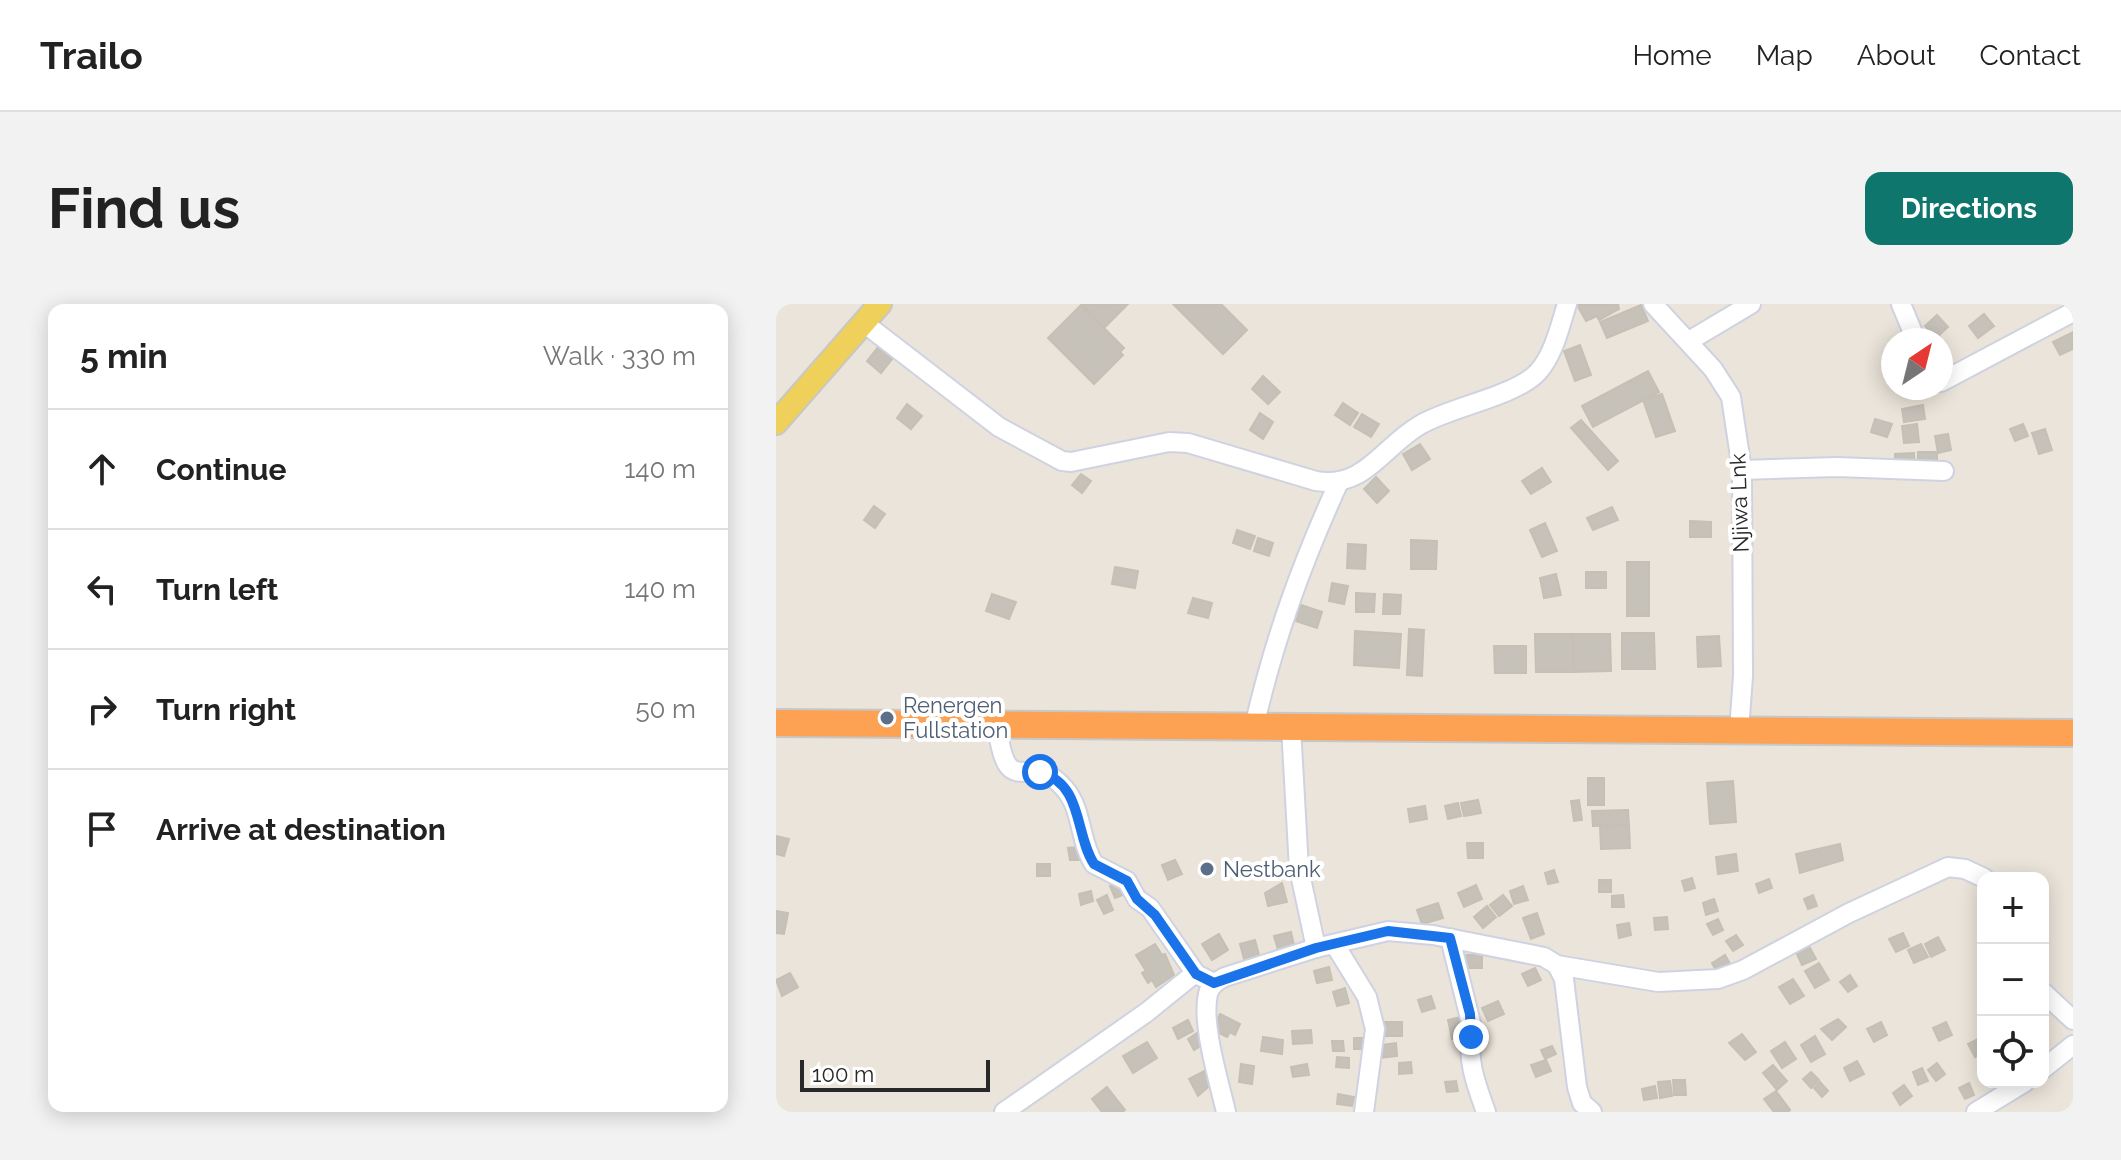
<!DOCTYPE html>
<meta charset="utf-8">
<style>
body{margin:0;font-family:Raleway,sans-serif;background:#f2f2f2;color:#222}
.controls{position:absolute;right:24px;bottom:24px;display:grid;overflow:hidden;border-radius:16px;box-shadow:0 4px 20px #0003}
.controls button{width:72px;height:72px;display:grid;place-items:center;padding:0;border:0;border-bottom:2px solid #e0e0e0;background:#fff;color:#222;font:40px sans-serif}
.compass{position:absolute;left:1105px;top:24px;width:72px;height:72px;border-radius:50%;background:#fff;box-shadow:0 4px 20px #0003;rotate:35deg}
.scale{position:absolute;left:24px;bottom:20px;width:190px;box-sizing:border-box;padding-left:8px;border:4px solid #282828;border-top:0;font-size:22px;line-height:28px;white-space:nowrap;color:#282828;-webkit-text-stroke:6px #fff;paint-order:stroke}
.stop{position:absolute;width:24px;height:24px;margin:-18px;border:6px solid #1a73e8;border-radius:50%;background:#fff}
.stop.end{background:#1a73e8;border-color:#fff;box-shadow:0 2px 8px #0008}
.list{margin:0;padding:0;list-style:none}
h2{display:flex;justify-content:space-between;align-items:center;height:104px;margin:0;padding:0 32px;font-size:34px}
h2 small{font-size:26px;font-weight:400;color:#767676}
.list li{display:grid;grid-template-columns:52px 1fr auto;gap:24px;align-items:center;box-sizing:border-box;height:120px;padding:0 32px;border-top:2px solid #e0e0e0}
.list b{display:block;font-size:30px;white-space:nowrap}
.list em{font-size:26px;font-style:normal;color:#767676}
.icon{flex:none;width:44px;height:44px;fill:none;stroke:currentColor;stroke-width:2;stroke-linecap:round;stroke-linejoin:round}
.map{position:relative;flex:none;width:1297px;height:808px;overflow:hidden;border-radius:16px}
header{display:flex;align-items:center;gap:48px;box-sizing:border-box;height:112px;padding:0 40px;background:#fff;border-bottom:2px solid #e0e0e0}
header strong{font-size:38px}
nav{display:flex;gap:44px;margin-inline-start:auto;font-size:28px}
.intro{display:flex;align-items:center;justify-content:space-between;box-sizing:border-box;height:192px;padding:0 48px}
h1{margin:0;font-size:56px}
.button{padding:20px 36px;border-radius:16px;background:#0f766e;color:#fff;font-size:28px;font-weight:700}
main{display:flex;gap:48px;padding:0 48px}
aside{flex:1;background:#fff;border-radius:16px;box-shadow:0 4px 20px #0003}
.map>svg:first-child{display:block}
</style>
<header>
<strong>Trailo</strong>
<nav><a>Home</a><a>Map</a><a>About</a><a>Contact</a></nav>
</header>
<div class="intro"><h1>Find us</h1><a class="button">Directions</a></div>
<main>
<aside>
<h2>5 min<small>Walk · 330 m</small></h2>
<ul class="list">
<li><svg class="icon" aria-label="ahead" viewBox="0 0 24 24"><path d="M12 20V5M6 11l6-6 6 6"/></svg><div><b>Continue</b></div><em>140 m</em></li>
<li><svg class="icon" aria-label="left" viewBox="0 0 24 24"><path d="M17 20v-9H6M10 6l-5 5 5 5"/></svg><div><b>Turn left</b></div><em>140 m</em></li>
<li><svg class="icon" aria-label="right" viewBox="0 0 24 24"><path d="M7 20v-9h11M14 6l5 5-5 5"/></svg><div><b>Turn right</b></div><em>50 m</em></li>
<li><svg class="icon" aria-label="arrive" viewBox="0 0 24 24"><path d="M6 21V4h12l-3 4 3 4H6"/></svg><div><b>Arrive at destination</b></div></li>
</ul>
</aside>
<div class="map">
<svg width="1297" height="808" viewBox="0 0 1297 808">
<rect width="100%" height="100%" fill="#ebe4da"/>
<g fill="#c6c1b9" stroke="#c6c0b4" stroke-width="2">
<path d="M306,0h46l-24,24z"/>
<path d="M397,0h48l26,26 -24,24z"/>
<path d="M842,0l1,5 -20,11 -2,-4 -11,5 -9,-16z"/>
<path d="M305,1l43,43 -4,4 3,3 -29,29 -46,-46z"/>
<path d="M865,1l7,16 -41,17 -7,-16z"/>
<path d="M1208,10l10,12 -16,12 -9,-12z"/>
<path d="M1161,11l11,12 -12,11 -11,-12z"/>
<path d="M1297,28v17l-13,6 -7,-13z"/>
<path d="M804,41l11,30 -16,6 -11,-30z"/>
<path d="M103,42l14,12 -12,15 -14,-12z"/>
<path d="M872,67l11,21 -66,35 -11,-21z"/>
<path d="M487,72l17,16 -12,12 -16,-15z"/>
<path d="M886,90l13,37 -19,6 -13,-37z"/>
<path d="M567,99l15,10 -8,12 -15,-10z"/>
<path d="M131,100l15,12 -11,13 -14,-11z"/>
<path d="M1147,101l2,14 -21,3 -2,-13z"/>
<path d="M484,109l13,9 -10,17 -13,-9z"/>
<path d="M586,110l17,10 -8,13 -17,-10z"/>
<path d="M1099,115l17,5 -5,13 -16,-5z"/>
<path d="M805,116l37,41 -10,9 -37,-42z"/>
<path d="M1141,120l2,18 -15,1 -2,-17z"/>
<path d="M1247,120l5,12 -13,5 -5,-12z"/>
<path d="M1269,125l7,21 -13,4 -7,-21z"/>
<path d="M1172,130l3,16 -13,3 -3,-17z"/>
<path d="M644,140l10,15 -18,11 -9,-16z"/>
<path d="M1142,148h19v13l-19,1z"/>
<path d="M1138,149l1,14 -20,1v-14z"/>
<path d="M766,164l9,14 -20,12 -9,-13z"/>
<path d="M305,170l10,7 -9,12 -10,-8z"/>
<path d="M600,173l13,14 -12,12 -13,-14z"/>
<path d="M98,202l11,8 -10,14 -11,-8z"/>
<path d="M836,203l6,13 -25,10 -6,-12z"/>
<path d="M914,217l21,1v15h-21z"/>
<path d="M769,219l12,28 -15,6 -12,-27z"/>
<path d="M461,226l18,6 -5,13 -17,-6z"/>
<path d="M482,234l15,5 -4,13 -15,-5z"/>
<path d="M635,236l26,1 -1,28h-25z"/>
<path d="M572,240l18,1 -1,24 -18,-1z"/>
<rect x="851" y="258" width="22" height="54"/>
<path d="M339,263l23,4 -3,17 -23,-4z"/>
<rect x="810" y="268" width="20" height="16"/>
<path d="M780,270l5,21 -17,3 -4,-20z"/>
<path d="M556,279l16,3 -4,18 -15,-3z"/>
<path d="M580,289l19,1 -1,18h-18z"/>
<path d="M216,290l24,8 -7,17 -23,-8z"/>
<path d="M608,290l17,1 -1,19h-17z"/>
<path d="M417,294l19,5 -4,15 -20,-5z"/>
<path d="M525,301l21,7 -5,16 -21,-7z"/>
<path d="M633,325l15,1 -2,46 -15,-1z"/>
<path d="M579,327l46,3 -2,34 -45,-3z"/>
<path d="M846,329h32l1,36h-33z"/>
<path d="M759,330h38l1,38h-38z"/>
<path d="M797,330h37l1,37 -37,1z"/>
<path d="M943,332l2,30 -23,1 -1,-30z"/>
<path d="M718,342h32v27h-31z"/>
<rect x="812" y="474" width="16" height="27"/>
<path d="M957,477l3,41 -26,2 -3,-41z"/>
<path d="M702,496l3,13 -17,3 -3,-13z"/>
<path d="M803,496l3,20 -8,1 -3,-20z"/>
<path d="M682,499l3,13 -13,3 -3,-13z"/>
<path d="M649,502l2,13 -17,3 -2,-13z"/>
<path d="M852,506l1,15 -36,1 -1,-15z"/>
<path d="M853,521l1,23 -29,1 -1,-23z"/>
<path d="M0,532l13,3 -5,17 -8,-2z"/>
<path d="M691,539h16v15h-15z"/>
<path d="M1064,540l3,16 -43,13 -4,-19z"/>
<path d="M303,543l1,13h-10l-2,-12z"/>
<path d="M960,550l2,17 -20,3 -2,-17z"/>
<path d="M399,556l7,14 -14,6 -6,-15z"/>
<rect x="261" y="560" width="13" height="12"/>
<path d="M778,566l4,12 -10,2 -3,-11z"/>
<path d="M916,574l3,10 -10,3 -3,-10z"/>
<path d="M993,575l3,9 -13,5 -3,-9z"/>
<rect x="823" y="576" width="12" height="12"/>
<path d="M347,577l5,12 -13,5 -5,-12z"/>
<path d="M506,579l5,19 -19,4 -3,-13z"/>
<path d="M700,581l6,14 -18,8 -6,-14z"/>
<path d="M747,582l5,14 -14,4 -4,-13z"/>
<path d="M315,587l2,10 -12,4 -2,-11z"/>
<path d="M331,591l6,15 -9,4 -7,-14z"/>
<path d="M727,591l9,11 -13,10 -9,-11z"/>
<path d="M847,591l1,12h-12v-11z"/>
<path d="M1037,591l4,11 -9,3 -4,-10z"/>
<path d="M938,595l4,12 -12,4 -3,-12z"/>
<path d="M662,599l5,15 -21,6 -5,-14z"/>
<path d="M711,602l9,11 -13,11 -9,-11z"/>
<path d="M0,607l12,2 -4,21 -8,-1z"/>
<path d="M761,609l7,21 -13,5 -8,-21z"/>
<path d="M891,613l1,12 -13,1 -1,-12z"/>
<path d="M942,615l5,11 -10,5 -6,-11z"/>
<path d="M853,619l2,12 -12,3 -2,-13z"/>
<path d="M515,628l4,17 -16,4 -5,-17z"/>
<path d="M1127,629l6,13 -13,6 -7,-13z"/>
<path d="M443,630l9,16 -16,10 -10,-16z"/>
<path d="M960,631l7,10 -10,6 -7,-10z"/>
<path d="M1162,633l7,13 -14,7 -6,-13z"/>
<path d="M479,636l4,15 -15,4 -4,-15z"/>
<path d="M379,640l7,11 3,-1 9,21 -18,12 -4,-7 -4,3 -6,-10 4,-2 -10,-16z"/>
<path d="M1145,640l7,13 -14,6 -6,-13z"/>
<path d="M1033,642l7,13 -14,6 -6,-13z"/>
<rect x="689" y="651" width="17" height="13"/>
<path d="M949,651l8,14 -14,7 -7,-13z"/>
<path d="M1043,659l10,17 -14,8 -10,-17z"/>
<path d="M553,663l3,13 -15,3 -3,-12z"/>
<path d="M759,664l6,12 -13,6 -6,-12z"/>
<path d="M14,669l8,14 -16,9 -6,-16z"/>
<path d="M1074,671l7,11 -9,6 -8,-10z"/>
<path d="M1017,675l11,17 -14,8 -11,-17z"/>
<path d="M569,684l4,15 -12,3 -4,-14z"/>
<path d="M655,692l4,12 -13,4 -4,-12z"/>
<path d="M722,697l6,13 -16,7 -6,-13z"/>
<path d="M444,710l20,10 -5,11 -5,-3 -3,5 -14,-7z"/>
<path d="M685,713l5,19 -14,3 -4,-19z"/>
<path d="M1062,715l8,8 -14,13 -11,-11z"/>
<path d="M412,716l5,11 -15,8 -5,-11z"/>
<rect x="609" y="718" width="17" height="14"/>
<path d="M1105,718l6,13 -13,7 -7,-13z"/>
<path d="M1170,718l6,13 -13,6 -6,-13z"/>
<path d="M535,726l1,13 -19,1 -1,-13z"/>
<path d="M424,727l7,11 -13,8 -6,-11z"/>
<path d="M966,730l14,18 -11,8 -16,-17z"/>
<path d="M1039,732l10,18 -14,8 -10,-17z"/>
<path d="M487,733l20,3 -1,14 -21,-3z"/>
<path d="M1206,733l1,15 -8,5 -7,-13z"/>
<rect x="578" y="734" width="13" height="11"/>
<path d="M556,737h11l1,10h-11z"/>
<path d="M371,738l10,16 -24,15 -10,-17z"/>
<path d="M1009,738l11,17 -14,9 -11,-17z"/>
<path d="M620,739l1,13 -16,2 -1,-13z"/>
<path d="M776,742l4,8 -11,5 -4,-9z"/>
<path d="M561,753l12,1v10l-13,-1z"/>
<path d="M770,756l5,11 -15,6 -5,-12z"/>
<path d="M1081,757l7,13 -14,7 -6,-13z"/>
<path d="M635,758l1,11 -13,1v-11z"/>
<path d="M1161,759l8,11 -9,7 -8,-11z"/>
<path d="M465,760l13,2 -2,18 -13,-2z"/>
<path d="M531,760l2,11 -16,2 -2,-10z"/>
<path d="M997,761l14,16 -10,9 -14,-17z"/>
<path d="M1146,764l6,13 -10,4 -5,-13z"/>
<path d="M432,765l7,12 -17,15 -9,-17z"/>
<path d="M1035,768l8,8 -8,8 -8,-9z"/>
<path d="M897,776h12l1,15h-12z"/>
<path d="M680,777l2,10 -11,1 -2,-10z"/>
<path d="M894,777l2,15 -12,2 -2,-16z"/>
<path d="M1044,778l8,9 -6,6 -8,-9z"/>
<path d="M1193,779l5,12 -9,4 -6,-11z"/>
<path d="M1128,781l8,11 -12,9 -7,-12z"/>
<path d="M879,782l2,12 -13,2 -2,-11z"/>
<path d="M331,783l18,23 -3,2h-20l-10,-13z"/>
<path d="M1000,787l14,19 -2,2h-14l-10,-13z"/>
<path d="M562,790l16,3 -2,9 -15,-2z"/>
</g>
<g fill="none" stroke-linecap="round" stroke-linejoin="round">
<defs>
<g id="minor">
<path d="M877,0l60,65 18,28 11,73 1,206 -4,55"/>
<path d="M1125,0l15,36"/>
<path d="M88,19l135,104 63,34 9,1 98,-20 19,1 128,38c49,8 66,-34 104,-56 30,-18 96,-29 118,-53 16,-18 22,-46 29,-68"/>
<path d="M913,37l62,-37"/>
<path d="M1165,78l132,-70"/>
<path d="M966,166l95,-3 107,4"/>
<path d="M221,421c10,82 32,22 67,63 19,21 15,53 30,76l33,17 10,18 13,9 46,66"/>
<path d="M478,423c20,-87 47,-162 84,-243"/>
<path d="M515,423l8,142 17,79 72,-17 45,4 111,22 13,8 7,14 13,108 5,16 10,9"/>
<path d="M674,634l23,93c-8,26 4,56 13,81"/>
<path d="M559,641l32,52 8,32 -11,83"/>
<path d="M781,661l101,17 60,-3 25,-9 106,-57 99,-46 17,2 19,9"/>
<path d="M1267,688l30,28"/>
<path d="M1267,765l30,-24"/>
<path d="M228,808l143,-100 42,-34 7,-4 18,9"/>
<path d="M450,808c-7,-31 -25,-88 -18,-118 2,-9 9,-13 17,-17l91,-29"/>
<path d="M1200,808l49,-30"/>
</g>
<path id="major" d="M0,119l104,-119"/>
<path id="highway" d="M0,419l1297,10"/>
</defs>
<use href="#minor" stroke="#cfd2e1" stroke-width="22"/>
<use href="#major" stroke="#c7c7c7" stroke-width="26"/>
<use href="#highway" stroke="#c7c7c7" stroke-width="30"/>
<use href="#minor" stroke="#fff" stroke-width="18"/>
<use href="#major" stroke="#efd05a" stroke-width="22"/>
<use href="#highway" stroke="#fda152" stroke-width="26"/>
</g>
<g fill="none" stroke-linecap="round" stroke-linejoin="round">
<path stroke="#1a73e8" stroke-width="10" d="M264,468c44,13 34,61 54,92l33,17 10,18 18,16 41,59 18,9 102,-35 72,-17 62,7 20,76 1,23"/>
</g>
<g fill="#5c6f8a" stroke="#fff" stroke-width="3">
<circle cx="111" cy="414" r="8"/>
<circle cx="431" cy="565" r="8"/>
</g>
<g text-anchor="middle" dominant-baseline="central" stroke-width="8" stroke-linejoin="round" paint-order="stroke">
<g font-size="22" fill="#282828" stroke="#fff">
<text transform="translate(963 199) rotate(-92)">Njiwa Lnk</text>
</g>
<g font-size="22" fill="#4e5e75" stroke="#fff" text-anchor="start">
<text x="127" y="401">Renergen<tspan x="127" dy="25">Fullstation</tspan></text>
<text x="447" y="565">Nestbank</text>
</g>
</g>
</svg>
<div class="controls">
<button>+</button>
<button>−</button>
<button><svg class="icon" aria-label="locate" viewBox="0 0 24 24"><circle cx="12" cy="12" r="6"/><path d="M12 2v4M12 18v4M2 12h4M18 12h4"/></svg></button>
</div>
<svg class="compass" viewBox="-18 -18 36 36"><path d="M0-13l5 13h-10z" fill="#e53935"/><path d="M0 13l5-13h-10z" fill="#767676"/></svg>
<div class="scale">100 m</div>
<div class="stop" style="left:264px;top:468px"></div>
<div class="stop end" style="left:695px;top:733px"></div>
</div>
</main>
